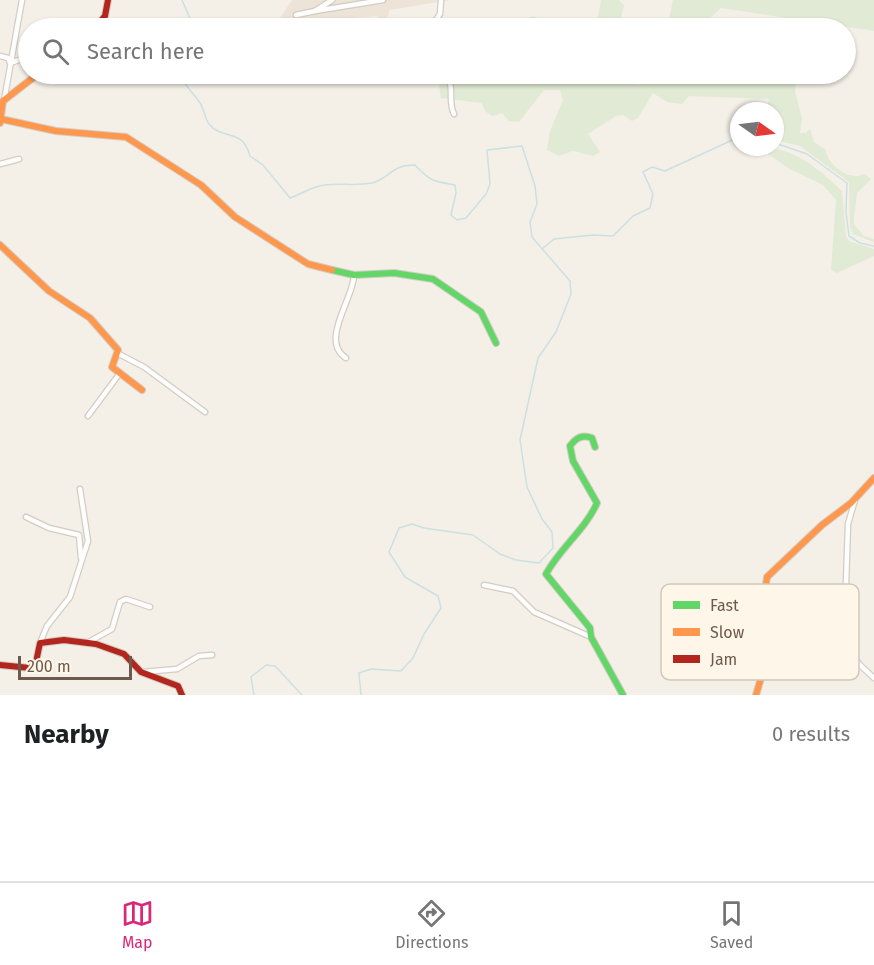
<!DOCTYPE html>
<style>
body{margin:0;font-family:"Fira Sans",sans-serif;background:#f2f2f2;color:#202124}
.compass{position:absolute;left:730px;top:102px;width:54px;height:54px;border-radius:50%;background:#fff;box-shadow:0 2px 4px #0004;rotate:104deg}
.scale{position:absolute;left:18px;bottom:15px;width:114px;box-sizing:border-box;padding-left:6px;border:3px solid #6e5a4c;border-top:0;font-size:16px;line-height:21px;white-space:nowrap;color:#6e5a4c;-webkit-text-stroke:4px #fdf6e9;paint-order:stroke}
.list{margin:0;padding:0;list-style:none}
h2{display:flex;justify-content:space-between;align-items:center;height:78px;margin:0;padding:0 24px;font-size:26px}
h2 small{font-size:20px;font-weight:400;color:#757577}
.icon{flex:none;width:33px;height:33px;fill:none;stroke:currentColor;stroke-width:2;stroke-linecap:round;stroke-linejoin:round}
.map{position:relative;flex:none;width:874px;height:695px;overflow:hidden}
.search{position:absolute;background:#fff;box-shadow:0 2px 4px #0004;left:18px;right:18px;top:18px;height:66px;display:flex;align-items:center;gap:15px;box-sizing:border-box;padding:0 21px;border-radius:33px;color:#757577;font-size:22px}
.sheet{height:186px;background:#fff}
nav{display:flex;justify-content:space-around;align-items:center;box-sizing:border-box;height:84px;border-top:2px solid #e0e0e0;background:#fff;font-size:16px;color:#757577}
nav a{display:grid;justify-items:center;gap:3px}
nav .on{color:#db2777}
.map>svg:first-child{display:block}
</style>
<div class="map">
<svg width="874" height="695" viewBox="0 0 874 695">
<rect width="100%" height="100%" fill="#f4f0e8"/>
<path fill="#ede3d6" d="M292,0h158l-60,10 -3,8 -6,1 -4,-3 -25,2 -53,10h-23v-4z"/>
<g fill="#e0ead4">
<path d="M601,0h18l5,6 -6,22h-22z"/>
<path d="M673,0h201v31l-153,-23 -22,20h-32z"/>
<path d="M533,16l8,3 7,9h-27l3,-8z"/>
<path d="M445,74h172l21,11 13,-5 6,-6h42l13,5 13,-4 9,5 27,-6h36l-2,17 7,28 -2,14h6l4,-4 4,13 11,7c3,15 23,33 39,25l7,5 -14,14 -3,25v6l10,12 10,3v3l-21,-8 -3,-7 -1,-45 -49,-36 -25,-6v-29h-9l3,-12 -80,-3 -7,8 -15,-2 -14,-9 -15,25 -6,3 -9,-6 -7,1 -28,18 12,18 -7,4 -20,-5 -14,5 -12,-6 3,-19 13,-31 -3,-10h-16l-25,32 -10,-1 -7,-8 -9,3 -7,-4 -5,-9 -40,-5 -3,-19z"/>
<path d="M757,147c37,0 59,20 85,44l4,45 3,5 25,8v7l-37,17 -6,-3 5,-70 -13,-15 -33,-16z"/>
</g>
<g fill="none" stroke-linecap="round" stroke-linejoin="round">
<g stroke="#cbe0e2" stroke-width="1.5">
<path d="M182,0l10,23 -2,5"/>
<path d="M177,74c7,9 16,19 23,29 4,6 5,16 9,21 14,17 33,3 41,32l13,9 27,33c12,-4 22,-12 35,-13 16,-2 31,1 47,-2 19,-5 18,-18 43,-18 16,17 18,16 40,20l1,8 -5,22 6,5 9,-2 20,-24 4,-10 -3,-34 35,-4 13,40 2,18 -7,18 2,15 38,44 1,13 -15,38 -18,26 -18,82 7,47 15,32 10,13 1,16 -14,15 -23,-3 -16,-6 -27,-19 -49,-7 -12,-4 -13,4 -10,24 16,25 33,19 3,12 -17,26 -11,24 -12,13 -30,-2 -12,4 2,22"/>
<path d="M775,143l32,11 40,29 -1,29 3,24 11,7 14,3"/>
<path d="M542,249l12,-10 39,-4 20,1 20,-20 17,-8 3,-14 -10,-22 9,-5 13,4 74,-34"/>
<path d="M254,695l-3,-18 15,-12 9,1 27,29"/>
</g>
<defs>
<g id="street">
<path d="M332,0l-17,11 68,-11"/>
<path d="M296,15l19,-4"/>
<path d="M430,28l10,-14 1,-14"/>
<path d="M0,56l8,2 2,5 18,-6"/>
<path d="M445,74c11,13 2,26 9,40"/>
<path d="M4,101l18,-101"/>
<path d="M0,164l19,-5"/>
<path d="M119,354l25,13 61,45"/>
<path d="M346,358c-27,-17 8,-60 8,-83"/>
<path d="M88,416l32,-43"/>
<path d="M855,500l-7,24 -2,60 -8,25 -1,25 23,31 14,13"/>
<path d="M26,517l23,11 30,7 2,23"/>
<path d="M484,585l29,6 21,21 57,25"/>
<path d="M40,643l7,-17 23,-29 18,-56 -8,-52"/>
<path d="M87,643l25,-14 8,-27 6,-3 24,8"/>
<path d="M143,672l34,-3 22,-13 13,-1"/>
</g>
<g id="fast">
<path d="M332,270l22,5 40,-2 39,6 48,33 15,31"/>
<path d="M595,447l-3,-9c-10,-4 -16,0 -22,8l3,15 24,42c-12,27 -37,45 -51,71l44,54 1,9 32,58"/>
</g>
<g id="slow">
<path d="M1,119l55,12 70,6 75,48 34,32 73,47 24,6"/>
<path d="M0,123l3,-22 35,-27"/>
<path d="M0,245l49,46 41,27 28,32 -6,17 30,23"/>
<path d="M756,695l11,-37 -7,-33 7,-48 55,-52 29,-22 23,-25"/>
</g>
<g id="jam">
<path d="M95,28l10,-12 3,-16"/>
<path d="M0,665l30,3 6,-6 4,-19 24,-3 32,4 28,10 17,18 37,14 4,9"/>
</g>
</defs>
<use href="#street" stroke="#d2ccc5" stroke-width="7"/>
<use href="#fast" stroke="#d3ccc4" stroke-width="8"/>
<use href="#slow" stroke="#d3ccc4" stroke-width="8"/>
<use href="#jam" stroke="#d3ccc4" stroke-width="8"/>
<use href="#street" stroke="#fdfdfc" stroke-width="4.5"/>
<use href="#fast" stroke="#63d668" stroke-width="6"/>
<use href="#slow" stroke="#ff974d" stroke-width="6"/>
<use href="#jam" stroke="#b3261e" stroke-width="6"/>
</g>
<rect x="661" y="584" width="198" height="96" rx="9" fill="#fdf6e9" stroke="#d2c7ba" stroke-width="1.5"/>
<rect x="673" y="601" width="27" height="8" fill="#63d668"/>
<rect x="673" y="628" width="27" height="8" fill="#ff974d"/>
<rect x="673" y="655" width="27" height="8" fill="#b3261e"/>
<g font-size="16" fill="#6e5a4c">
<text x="710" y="611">Fast</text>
<text x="710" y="638">Slow</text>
<text x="710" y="665">Jam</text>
</g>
</svg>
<svg class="compass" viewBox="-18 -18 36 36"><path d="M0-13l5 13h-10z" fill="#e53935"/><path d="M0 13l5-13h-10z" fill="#757577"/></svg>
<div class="scale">200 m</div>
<div class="search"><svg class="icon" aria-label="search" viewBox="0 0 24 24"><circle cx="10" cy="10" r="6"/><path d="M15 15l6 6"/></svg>Search here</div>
</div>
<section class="sheet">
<h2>Nearby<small>0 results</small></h2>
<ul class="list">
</ul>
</section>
<nav>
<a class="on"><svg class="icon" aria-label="map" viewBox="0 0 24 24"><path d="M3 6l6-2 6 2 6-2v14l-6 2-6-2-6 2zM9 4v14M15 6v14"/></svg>Map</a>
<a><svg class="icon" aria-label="directions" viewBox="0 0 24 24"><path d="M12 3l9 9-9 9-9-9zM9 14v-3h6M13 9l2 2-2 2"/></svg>Directions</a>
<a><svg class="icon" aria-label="saved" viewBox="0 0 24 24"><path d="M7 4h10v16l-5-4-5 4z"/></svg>Saved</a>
</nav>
